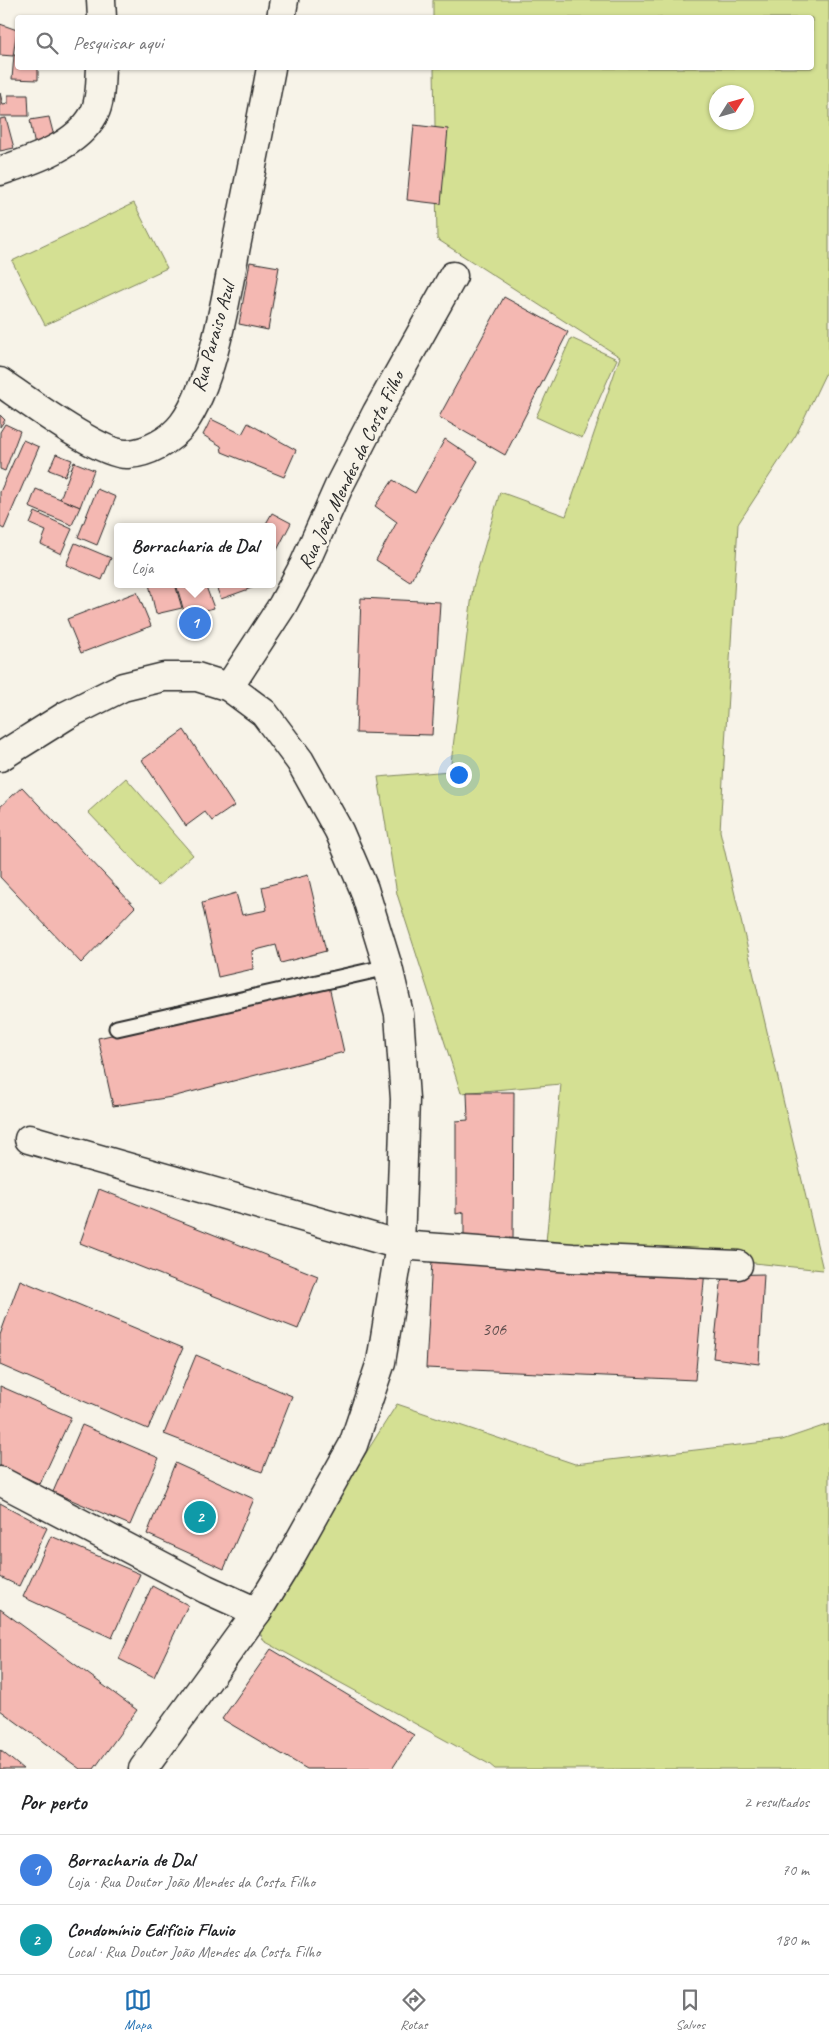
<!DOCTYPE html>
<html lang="pt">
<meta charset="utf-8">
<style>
body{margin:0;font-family:Caveat,sans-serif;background:#f6f6f6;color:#202124}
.compass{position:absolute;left:709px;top:85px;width:45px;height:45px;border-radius:50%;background:#fff;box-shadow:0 1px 4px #0004;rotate:53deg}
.you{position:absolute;left:458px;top:774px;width:18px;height:18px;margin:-12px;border:4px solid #fff;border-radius:50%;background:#1a73e8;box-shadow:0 0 0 8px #1a73e833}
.badge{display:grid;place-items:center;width:32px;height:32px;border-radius:50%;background:#1f6fb2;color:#fff;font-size:16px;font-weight:700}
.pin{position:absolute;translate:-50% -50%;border:2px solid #fff;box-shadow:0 1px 5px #0006}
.popup{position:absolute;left:114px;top:523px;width:162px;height:65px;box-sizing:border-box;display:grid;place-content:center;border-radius:5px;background:#fff;filter:drop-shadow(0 1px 4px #0005);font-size:16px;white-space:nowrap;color:#757577}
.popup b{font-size:19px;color:#202124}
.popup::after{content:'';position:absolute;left:50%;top:100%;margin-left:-10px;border:10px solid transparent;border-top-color:#fff}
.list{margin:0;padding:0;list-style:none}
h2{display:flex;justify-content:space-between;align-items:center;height:65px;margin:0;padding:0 20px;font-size:21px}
h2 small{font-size:16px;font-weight:400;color:#757577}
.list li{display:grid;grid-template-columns:32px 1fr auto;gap:15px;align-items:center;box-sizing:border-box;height:70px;padding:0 20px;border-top:1px solid #e0e0e0}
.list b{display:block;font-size:19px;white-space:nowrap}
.list p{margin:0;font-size:16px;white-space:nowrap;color:#757577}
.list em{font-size:16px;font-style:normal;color:#757577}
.icon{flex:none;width:28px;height:28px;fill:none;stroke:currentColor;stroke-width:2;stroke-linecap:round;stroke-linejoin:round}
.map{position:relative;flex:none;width:829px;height:1769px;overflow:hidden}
.search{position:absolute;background:#fff;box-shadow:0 1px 4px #0004;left:15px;right:15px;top:15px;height:55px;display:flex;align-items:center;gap:12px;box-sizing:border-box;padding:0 18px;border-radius:5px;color:#757577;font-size:19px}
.sheet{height:205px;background:#fff}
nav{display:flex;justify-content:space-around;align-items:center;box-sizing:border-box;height:70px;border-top:1px solid #e0e0e0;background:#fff;font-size:14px;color:#757577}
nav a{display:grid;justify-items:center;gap:2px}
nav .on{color:#1f6fb2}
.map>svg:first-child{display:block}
</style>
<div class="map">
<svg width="829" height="1769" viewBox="0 0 829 1769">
<rect width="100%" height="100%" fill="#f7f3e8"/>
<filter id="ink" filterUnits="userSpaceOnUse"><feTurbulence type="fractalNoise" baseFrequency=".02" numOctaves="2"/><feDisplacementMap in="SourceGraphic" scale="10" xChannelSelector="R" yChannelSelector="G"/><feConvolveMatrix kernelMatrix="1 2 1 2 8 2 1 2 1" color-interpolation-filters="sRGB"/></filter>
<g filter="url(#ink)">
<g fill="#d4e093" stroke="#80865f" fill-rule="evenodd">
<path d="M433,0h396v366l-33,69 -58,89 -18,307 103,439 -277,-28 15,-158 -100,9 -64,-199 -19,-117 72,-6 23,-184 27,-95 66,24 54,-159 -183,-118 -3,-171h378v-50h-379zM716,92h30v30h-30z"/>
<path d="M134,203l33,65 -122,57 -33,-64z"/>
<path d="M571,338l46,21 -35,79 -46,-21z"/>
<path d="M126,778l67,77 -35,31 -70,-74z"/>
<path d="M397,1404l178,60 207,-24 47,-16v345h-334l-6,-5 -225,-123 -10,-20 67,-97z"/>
</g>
<g fill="#f4b8b2" stroke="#2b2b2b">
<path d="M0,24l17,6 -4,26 -13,-1z"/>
<path d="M14,55h4v13h20v12l-26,-1z"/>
<path d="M0,93l3,12 5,-1v-9h20l1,21h-29z"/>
<path d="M49,117l7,27 -20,8 -6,-32z"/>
<path d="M6,118l8,30 -14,3v-32z"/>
<path d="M414,125l34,4 -7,75 -34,-4z"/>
<path d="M250,262l29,5 -11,63 -29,-6z"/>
<path d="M504,297l64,35 -63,123 -66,-38z"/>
<path d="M0,415l5,5 -5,7z"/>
<path d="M211,419l31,15 6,-11 48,27 -12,27 -62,-25 -1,-6 -18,-11z"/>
<path d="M5,424l15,7 -15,40 -5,-2v-37z"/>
<path d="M445,439l33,22 -68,121 -34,-22 21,-38 -22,-16 18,-26 22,13z"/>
<path d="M23,440l16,7 -35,82 -4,-2v-35z"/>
<path d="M56,454l16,6 -7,16 -16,-6z"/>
<path d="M74,462l20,8 -14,37 -20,-8z"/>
<path d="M36,489l44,18 -8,18 -43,-18z"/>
<path d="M97,489l19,8 -19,48 -19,-8z"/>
<path d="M35,512l37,17 -11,25 -20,-10 5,-13 -16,-7z"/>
<path d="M272,513l19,10 -16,31 -3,-1v-26h-8z"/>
<path d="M75,543l36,15 -9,22 -36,-15z"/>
<path d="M149,584h26l7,24 -26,6z"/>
<path d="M176,584h29l9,24 -29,7z"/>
<path d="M215,584h45v1l-39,14z"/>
<path d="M137,592l14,34 -70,27 -14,-34z"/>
<path d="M361,598l79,4 -8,133 -76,-2z"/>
<path d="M184,730l50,76 -22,15 -7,-9 -19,14 -44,-66z"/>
<path d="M22,787l113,120 -54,56 -81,-86v-70z"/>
<path d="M308,875l18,76 -45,12 -5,-18 -24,6 1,18 -35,8 -16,-74 34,-10 6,22 25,-5 -5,-23z"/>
<path d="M329,986l15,66 -172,45 -59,9 -15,-68z"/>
<path d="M467,1092h47l-1,148 -49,3v-31l-8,2v-93l12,-1z"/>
<path d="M99,1189l219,87 -20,53 -218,-86z"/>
<path d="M432,1260l273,10 -10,110 -269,-12z"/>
<path d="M764,1274l-5,90 -46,-6 9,-83z"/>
<path d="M20,1280l163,68 -35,81 -148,-64v-30z"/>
<path d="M196,1355l96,41 -30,76 -98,-38z"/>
<path d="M0,1386l71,31 -31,67 -40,-18z"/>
<path d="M82,1425l77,33 -29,67 -77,-33z"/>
<path d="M175,1463l79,36 -30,70 -77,-35z"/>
<path d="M0,1503l47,25 -28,58 -19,-9z"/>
<path d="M51,1536l89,38 -28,64 -89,-41z"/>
<path d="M152,1586l36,19 -34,72 -35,-18z"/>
<path d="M0,1609l137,101 -43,59h-14l-80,-59z"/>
<path d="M271,1649l143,86 -22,34h-85l-85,-50z"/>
<path d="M0,1750l23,19h-23z"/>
</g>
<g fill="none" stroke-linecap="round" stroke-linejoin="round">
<defs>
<path id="lane" d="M117,1028l271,-61"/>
<g id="street">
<path d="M101,0l1,18"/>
<path d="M281,18l3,-18"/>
<path d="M0,171c33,-11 77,-25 94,-57 7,-13 6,-33 7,-46"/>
<path d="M0,382c25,17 101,74 128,72 20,-1 43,-14 55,-30 30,-41 43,-127 53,-178 12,-59 24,-119 35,-178"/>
<path d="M229,687l53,-81 22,-41 36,-81 37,-72 76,-136"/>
<path d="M0,757l67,-42 56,-28 41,-10h33l32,10 35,26 36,48 39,70 25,58 24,78 11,47 6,85 -5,146 -19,117 -28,83 -67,120 -29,47 -114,157"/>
<path d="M29,1139l371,106 173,13 165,7"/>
<path d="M0,1481l206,108 51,23"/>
</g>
</defs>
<use href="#lane" stroke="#2b2b2b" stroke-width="19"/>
<use href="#street" stroke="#2b2b2b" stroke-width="31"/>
<use href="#lane" stroke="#f7f3e8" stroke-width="15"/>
<use href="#street" stroke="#f7f3e8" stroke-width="28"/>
</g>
</g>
<g text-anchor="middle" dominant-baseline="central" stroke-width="5" stroke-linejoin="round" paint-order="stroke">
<g font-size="18" fill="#5d4e4d">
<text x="494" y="1329">306</text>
</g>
<g font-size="20" fill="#2b2b2b" stroke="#f7f3e8">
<text transform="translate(213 337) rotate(-74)">Rua Paraiso Azul</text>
<text transform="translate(351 470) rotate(-64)">Rua João Mendes da Costa Filho</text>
</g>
</g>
</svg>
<svg class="compass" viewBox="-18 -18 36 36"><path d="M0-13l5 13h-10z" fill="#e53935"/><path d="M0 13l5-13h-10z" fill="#757577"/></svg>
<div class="you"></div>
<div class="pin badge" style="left:195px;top:623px;background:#3f7fe0">1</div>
<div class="popup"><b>Borracharia de Dal</b>Loja</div>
<div class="pin badge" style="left:200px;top:1517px;background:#0f9aa8">2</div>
<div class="search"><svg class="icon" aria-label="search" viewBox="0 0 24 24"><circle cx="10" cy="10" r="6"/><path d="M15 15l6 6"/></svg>Pesquisar aqui</div>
</div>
<section class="sheet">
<h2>Por perto<small>2 resultados</small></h2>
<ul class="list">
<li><span class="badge" style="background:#3f7fe0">1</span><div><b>Borracharia de Dal</b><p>Loja · Rua Doutor João Mendes da Costa Filho</p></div><em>70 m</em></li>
<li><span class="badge" style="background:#0f9aa8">2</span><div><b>Condomínio Edifício Flavio</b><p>Local · Rua Doutor João Mendes da Costa Filho</p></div><em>180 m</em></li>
</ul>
</section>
<nav>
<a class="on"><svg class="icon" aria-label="map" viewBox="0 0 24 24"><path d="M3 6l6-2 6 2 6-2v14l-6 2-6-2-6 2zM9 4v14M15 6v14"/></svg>Mapa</a>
<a><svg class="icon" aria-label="directions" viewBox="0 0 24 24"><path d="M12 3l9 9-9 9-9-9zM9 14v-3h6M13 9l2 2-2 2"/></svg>Rotas</a>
<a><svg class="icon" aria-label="saved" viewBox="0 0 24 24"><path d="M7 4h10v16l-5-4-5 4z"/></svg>Salvos</a>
</nav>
